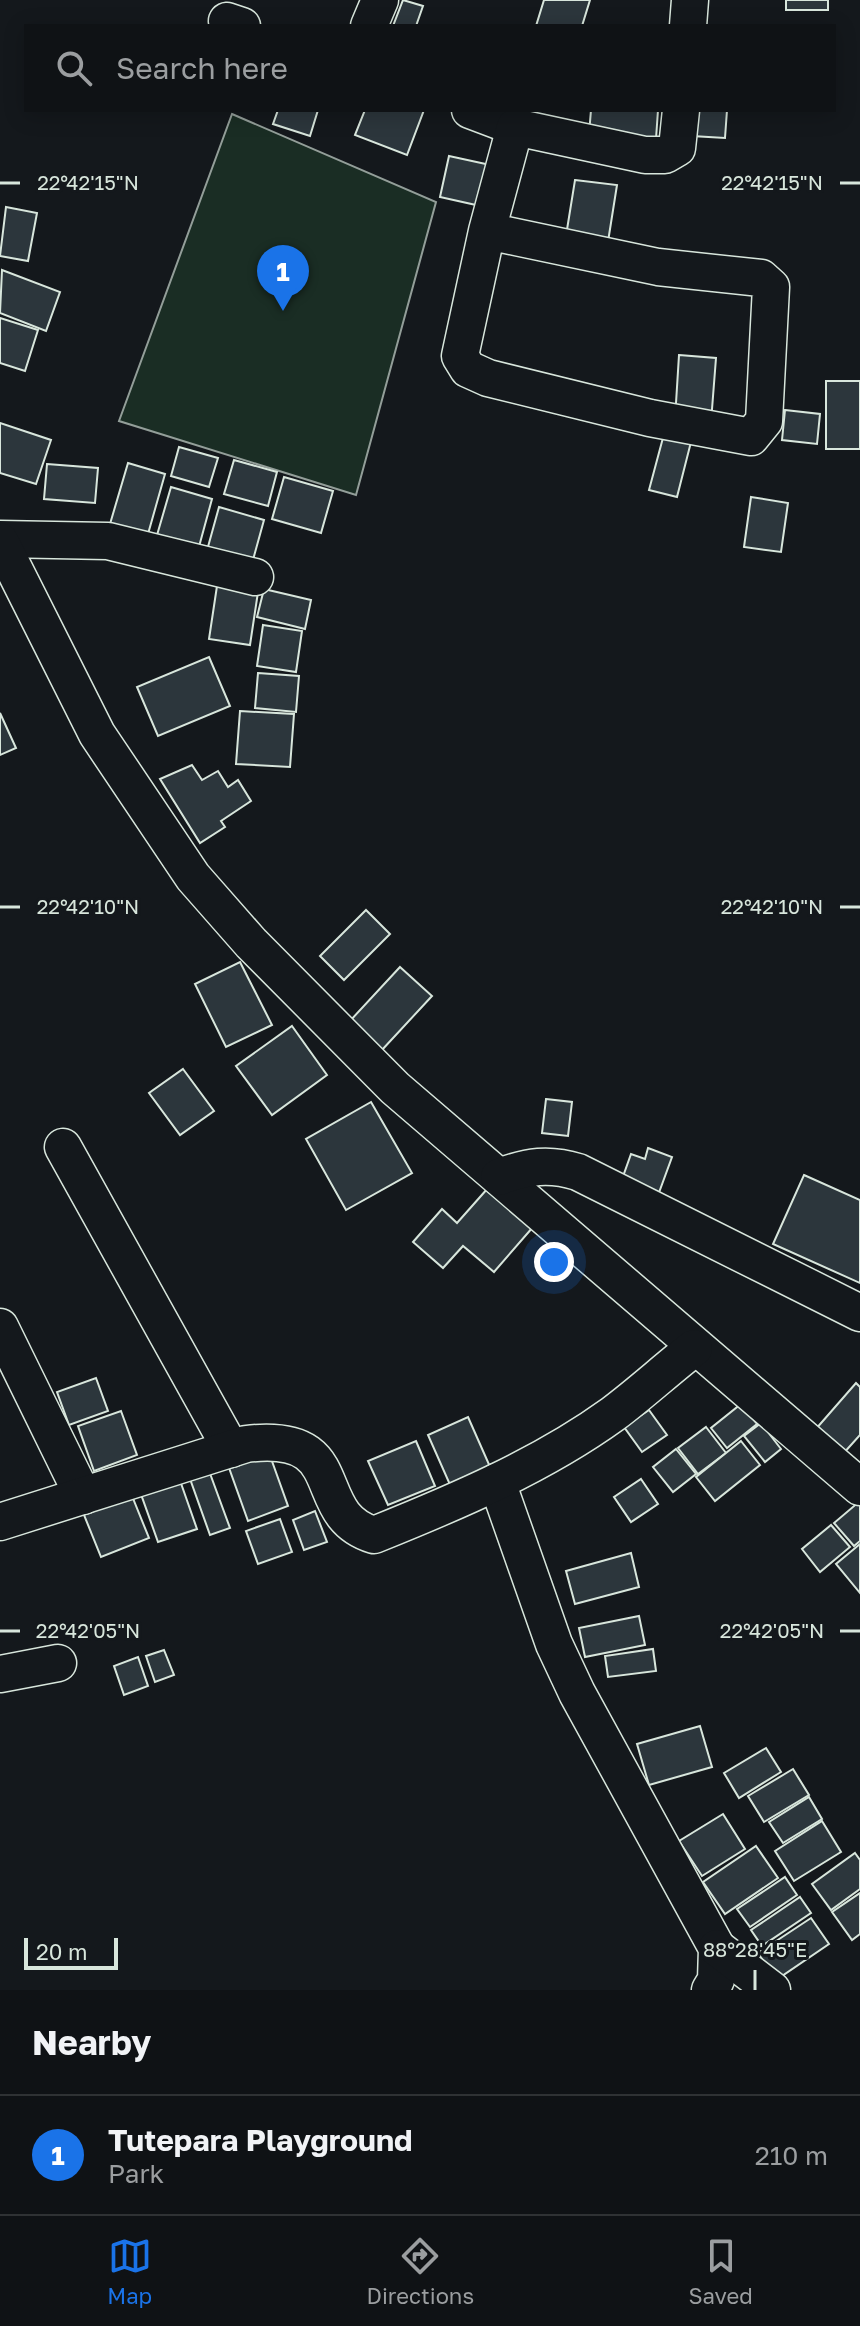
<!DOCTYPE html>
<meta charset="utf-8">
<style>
body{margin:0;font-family:"Golos Text",sans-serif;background:#1d2022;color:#f1f3f6}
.scale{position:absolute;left:24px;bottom:20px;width:94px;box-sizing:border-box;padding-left:8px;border:4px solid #d8e6dc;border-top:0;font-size:22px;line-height:28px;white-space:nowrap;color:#d8e6dc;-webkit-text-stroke:6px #14181c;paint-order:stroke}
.you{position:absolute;left:554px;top:1262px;width:28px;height:28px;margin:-20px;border:6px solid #fff;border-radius:50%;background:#1a73e8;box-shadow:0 0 0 12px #1a73e833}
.badge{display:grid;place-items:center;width:52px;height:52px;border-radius:50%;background:#1a73e8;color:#fff;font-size:26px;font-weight:700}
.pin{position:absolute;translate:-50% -66px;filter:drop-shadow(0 2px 4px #0008)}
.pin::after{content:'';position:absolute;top:42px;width:28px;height:24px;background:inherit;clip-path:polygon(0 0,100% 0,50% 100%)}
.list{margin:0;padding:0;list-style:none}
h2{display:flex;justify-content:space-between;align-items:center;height:104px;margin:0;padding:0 32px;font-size:34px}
h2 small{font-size:26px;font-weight:400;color:#9b9ea0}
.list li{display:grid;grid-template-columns:52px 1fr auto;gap:24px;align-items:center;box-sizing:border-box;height:120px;padding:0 32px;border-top:2px solid #2f3234}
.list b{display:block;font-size:30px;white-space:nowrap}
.list p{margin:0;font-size:26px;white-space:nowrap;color:#9b9ea0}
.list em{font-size:26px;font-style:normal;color:#9b9ea0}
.icon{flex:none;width:44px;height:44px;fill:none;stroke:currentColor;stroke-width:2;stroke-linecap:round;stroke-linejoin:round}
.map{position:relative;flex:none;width:860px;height:1990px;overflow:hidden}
.search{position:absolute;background:#0f1215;box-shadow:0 4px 20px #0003;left:24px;right:24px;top:24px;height:88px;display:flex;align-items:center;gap:20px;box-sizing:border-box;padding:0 28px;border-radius:0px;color:#9b9ea0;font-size:30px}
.sheet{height:224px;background:#0f1215}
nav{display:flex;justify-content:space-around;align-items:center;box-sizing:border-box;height:112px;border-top:2px solid #2f3234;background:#0f1215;font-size:22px;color:#9b9ea0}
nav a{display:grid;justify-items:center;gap:4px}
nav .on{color:#1a73e8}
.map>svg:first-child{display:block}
</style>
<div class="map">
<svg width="860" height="1990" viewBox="0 0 860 1990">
<rect width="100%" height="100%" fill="#14181c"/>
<path fill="#1a2d24" stroke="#939e99" stroke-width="2" d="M232,114l204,88 -80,293 -237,-74z"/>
<g fill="#2c363c" stroke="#d8e6dc" stroke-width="2">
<path d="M403,0l20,6 -7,20h-23z"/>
<path d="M544,0h46l-8,26h-46z"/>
<rect x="786" y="0" width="42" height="10"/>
<path d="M278,110h40l-8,26 -37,-12z"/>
<path d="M365,110h59l-17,45 -52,-20z"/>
<path d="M591,110h67l-2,29 -67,-5z"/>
<path d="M694,110h33l-2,28 -33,-2z"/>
<path d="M449,156l46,10 -10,41 -45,-10z"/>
<path d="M575,180l42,5 -10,63 -42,-6z"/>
<path d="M6,207l31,6 -9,48 -28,-5z"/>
<path d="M2,270l58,22 -14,39 -46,-18z"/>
<path d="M0,318l38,12 -13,41 -25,-8z"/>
<path d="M679,355l37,3 -5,64 -36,-3z"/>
<rect x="826" y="381" width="34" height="68"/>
<path d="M785,410l35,4 -3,30 -35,-4z"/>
<path d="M0,423l51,17 -15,44 -36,-11z"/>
<path d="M664,434l27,8 -14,55 -28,-7z"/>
<path d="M179,447l39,11 -9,29 -38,-11z"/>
<path d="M234,460l43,12 -9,34 -44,-12z"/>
<path d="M128,463l37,11 -17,60 -38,-10z"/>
<path d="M47,464l51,4 -3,35 -51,-4z"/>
<path d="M284,477l49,14 -12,42 -49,-14z"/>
<path d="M171,487l41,12 -15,55 -42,-12z"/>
<path d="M751,497l37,6 -7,49 -37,-5z"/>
<path d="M219,507l45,13 -13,47 -45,-13z"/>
<path d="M217,586l41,6 -8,53 -41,-6z"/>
<path d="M264,589l47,11 -6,29 -48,-12z"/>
<path d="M263,625l39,6 -6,41 -39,-6z"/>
<path d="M209,657l21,49 -72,30 -21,-49z"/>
<path d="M258,673l41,3 -3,36 -41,-4z"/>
<path d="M240,711l54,3 -4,53 -54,-3z"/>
<path d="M0,713l16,35 -16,7z"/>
<path d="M192,765l10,15 16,-9 10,16 10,-7 13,21 -30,20 4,6 -25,16 -40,-64z"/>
<path d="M366,910l24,24 -46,46 -24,-24z"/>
<path d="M240,962l32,63 -46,22 -31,-63z"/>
<path d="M400,967l32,29 -51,55 -32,-29z"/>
<path d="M292,1026l35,49 -55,40 -36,-49z"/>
<path d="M183,1069l31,42 -34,24 -31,-42z"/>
<path d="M546,1099l26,3 -4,34 -26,-3z"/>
<path d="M371,1102l41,71 -66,37 -40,-71z"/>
<path d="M648,1148l24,9 -15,41 -37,-13 11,-31 14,5z"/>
<path d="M804,1175l56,25v83l-87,-39z"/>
<path d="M488,1188l45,39 -39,45 -31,-26 -20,22 -30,-26 29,-33 15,14z"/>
<path d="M96,1378l12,33 -39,14 -12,-33z"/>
<path d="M856,1383l4,4v48l-18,20 -27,-25z"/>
<path d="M741,1404l16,20 -30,24 -16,-20z"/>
<path d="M649,1410l18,25 -25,17 -18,-25z"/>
<path d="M121,1411l16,44 -43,16 -16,-45z"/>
<path d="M468,1417l23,52 -40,18 -23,-52z"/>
<path d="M761,1423l20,26 -16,13 -21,-26z"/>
<path d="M706,1427l20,26 -28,21 -20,-26z"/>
<path d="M416,1441l19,45 -47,19 -20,-44z"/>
<path d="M741,1441l19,24 -45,36 -19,-24z"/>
<path d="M676,1449l20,25 -23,18 -20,-25z"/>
<path d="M268,1450l20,56 -40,15 -20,-56z"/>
<path d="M208,1468l22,60 -20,7 -21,-59z"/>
<path d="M176,1469l21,60 -39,13 -21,-59z"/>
<path d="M641,1479l17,25 -27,18 -17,-25z"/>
<path d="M128,1486l21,52 -48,19 -21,-52z"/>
<path d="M860,1501v40l-6,5 -20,-23z"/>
<path d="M315,1511l12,31 -23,8 -11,-30z"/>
<path d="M280,1519l12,33 -34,12 -12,-33z"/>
<path d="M831,1525l19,22 -30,25 -18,-23z"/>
<path d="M860,1544v49l-24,-29z"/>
<path d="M631,1553l8,34 -64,17 -9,-33z"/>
<path d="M639,1616l6,29 -60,12 -6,-29z"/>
<path d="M653,1649l3,22 -48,6 -3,-21z"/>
<path d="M164,1650l10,25 -19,7 -9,-26z"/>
<path d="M138,1657l10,29 -24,9 -10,-29z"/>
<path d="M700,1726l12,41 -63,18 -12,-41z"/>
<path d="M766,1748l15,24 -42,26 -15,-25z"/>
<path d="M793,1769l16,26 -45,27 -16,-26z"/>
<path d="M809,1797l13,22 -39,24 -14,-21z"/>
<path d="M723,1814l22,35 -43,27 -23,-35z"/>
<path d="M822,1821l19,31 -47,29 -19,-30z"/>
<path d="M756,1846l22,32 -53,36 -22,-32z"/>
<path d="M855,1853l5,7v29l-29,21 -19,-26z"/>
<path d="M785,1877l12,18 -47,32 -13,-18z"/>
<path d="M860,1893v41l-8,6 -20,-28z"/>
<path d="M800,1897l11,16 -49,33 -11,-16z"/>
<path d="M811,1918l18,26 -53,36 -18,-27z"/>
</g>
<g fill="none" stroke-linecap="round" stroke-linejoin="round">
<defs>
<g id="minor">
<path d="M227,21l15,5"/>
<path d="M369,26l11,-26"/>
<path d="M688,26l2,-26"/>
<path d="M470,110l45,17"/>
<path d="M487,231l171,36 103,11 10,9 -7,134 -13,16 -101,-19 -162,-40 -20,-9 -8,-13 27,-125 28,-104 130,28h20l12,-7 4,-38"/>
<path d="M0,539l108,2 147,36"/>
<path d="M0,541l97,193 96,143 58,66 144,145 465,399"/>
<path d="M63,1147l168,302"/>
<path d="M499,1177c29,-11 50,-14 79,-5l282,141"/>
<path d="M0,1327l83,169"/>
<path d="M497,1482l57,162 23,49 140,255 -1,32 -6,10"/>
<path d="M0,1522l246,-78c109,-13 59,70 128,91 82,-33 167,-69 239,-121 28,-21 54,-45 81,-66"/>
<path d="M0,1674l58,-11"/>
<path d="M717,1948l55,42"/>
</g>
</defs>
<use href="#minor" stroke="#d8e6dc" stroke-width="39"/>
<use href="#minor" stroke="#14181c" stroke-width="36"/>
</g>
<path fill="none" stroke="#d8e6dc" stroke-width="3" d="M0,183h20M840,183h20M0,907h20M840,907h20M0,1631h20M840,1631h20M755,1970v20"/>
<g font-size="20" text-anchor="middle" fill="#d8e6dc" stroke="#14181c" stroke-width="6" stroke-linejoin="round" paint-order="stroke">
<text x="88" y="190">22°42'15"N</text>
<text x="772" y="190">22°42'15"N</text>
<text x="88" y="914">22°42'10"N</text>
<text x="772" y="914">22°42'10"N</text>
<text x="88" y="1638">22°42'05"N</text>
<text x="772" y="1638">22°42'05"N</text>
<text x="755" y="1957">88°28'45"E</text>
</g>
</svg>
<div class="scale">20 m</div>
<div class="you"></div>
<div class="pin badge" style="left:283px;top:311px">1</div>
<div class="search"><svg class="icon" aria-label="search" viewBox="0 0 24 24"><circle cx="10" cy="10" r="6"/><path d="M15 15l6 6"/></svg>Search here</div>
</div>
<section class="sheet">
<h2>Nearby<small></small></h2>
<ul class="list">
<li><span class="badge">1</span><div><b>Tutepara Playground</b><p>Park</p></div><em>210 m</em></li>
</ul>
</section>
<nav>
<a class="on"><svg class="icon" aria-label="map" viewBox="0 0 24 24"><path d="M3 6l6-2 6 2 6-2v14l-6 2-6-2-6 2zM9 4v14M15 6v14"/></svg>Map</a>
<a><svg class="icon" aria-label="directions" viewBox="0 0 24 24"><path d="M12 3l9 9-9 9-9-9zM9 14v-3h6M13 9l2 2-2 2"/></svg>Directions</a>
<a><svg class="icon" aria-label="saved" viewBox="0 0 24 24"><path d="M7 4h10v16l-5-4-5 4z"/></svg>Saved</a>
</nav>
